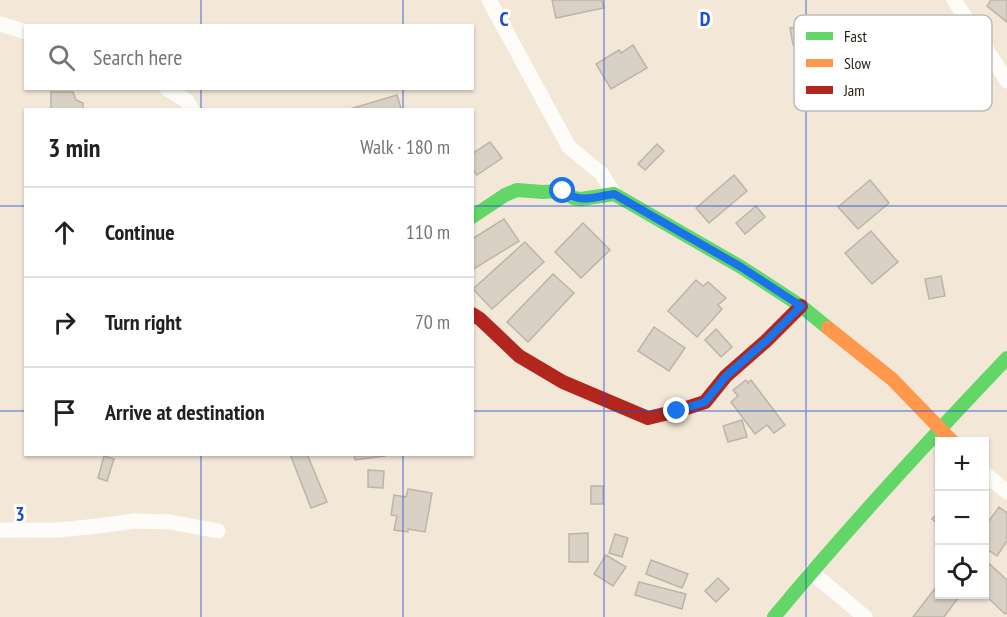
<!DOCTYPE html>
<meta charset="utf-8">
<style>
body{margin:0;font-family:"PT Sans Narrow",sans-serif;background:#f6f6f6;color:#202124}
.controls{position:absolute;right:18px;bottom:18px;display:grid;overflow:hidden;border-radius:0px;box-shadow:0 2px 4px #0004}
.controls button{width:54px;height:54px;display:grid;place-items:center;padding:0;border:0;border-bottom:2px solid #e0e0e0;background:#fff;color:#202124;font:30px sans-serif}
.stop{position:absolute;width:18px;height:18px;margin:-14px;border:4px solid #1a73e8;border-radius:50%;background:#fff}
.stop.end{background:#1a73e8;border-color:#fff;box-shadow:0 2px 6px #0008}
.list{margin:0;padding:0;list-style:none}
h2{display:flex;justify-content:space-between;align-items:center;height:78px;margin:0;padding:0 24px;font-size:26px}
h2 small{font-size:20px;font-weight:400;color:#757577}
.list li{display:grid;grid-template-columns:39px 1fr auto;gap:18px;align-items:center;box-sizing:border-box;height:90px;padding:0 24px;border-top:2px solid #e0e0e0}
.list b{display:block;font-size:22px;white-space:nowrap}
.list em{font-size:20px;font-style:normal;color:#757577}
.icon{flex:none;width:33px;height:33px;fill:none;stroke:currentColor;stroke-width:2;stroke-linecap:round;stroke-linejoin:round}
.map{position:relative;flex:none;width:1007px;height:617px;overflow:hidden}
.search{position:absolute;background:#fff;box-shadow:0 2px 4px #0004;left:24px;top:24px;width:450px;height:66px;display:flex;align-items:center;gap:15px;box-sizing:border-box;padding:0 21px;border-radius:0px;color:#757577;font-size:22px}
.panel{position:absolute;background:#fff;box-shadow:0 2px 4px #0004;left:24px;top:108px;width:450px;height:348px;border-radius:0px}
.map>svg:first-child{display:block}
</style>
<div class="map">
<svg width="1007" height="617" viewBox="0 0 1007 617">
<rect width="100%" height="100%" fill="#f3e8d8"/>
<g fill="#d9d1c5" stroke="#bdb4a8" stroke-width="1.5">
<path d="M552,0h50l2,8 -48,10z"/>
<path d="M991,0h16v22l-20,-16z"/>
<path d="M830,22l2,18 -7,1 1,9 -14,2 -1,-9 -18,2 -3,-17z"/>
<path d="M633,45l14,23 -36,21 -15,-25 23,-14 2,3z"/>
<path d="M51,92h22l3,8 7,3v7h-32z"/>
<path d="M397,95l4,13 -5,2 -46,-1z"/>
<path d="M490,142l12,16 -25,17 -5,-6v-15z"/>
<path d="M657,144l7,7 -19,19 -7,-6z"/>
<path d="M734,175l13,16 -38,32 -13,-15z"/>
<path d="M870,180l19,23 -31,26 -20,-22z"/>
<path d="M756,206l9,11 -20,17 -9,-11z"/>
<path d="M504,219l15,22 -47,29v-31z"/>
<path d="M583,223l27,27 -29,28 -26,-26z"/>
<path d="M871,231l27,31 -26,22 -27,-31z"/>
<path d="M525,242l19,20 -52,47 -19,-20z"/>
<path d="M553,274l21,19 -46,49 -21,-20z"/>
<path d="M941,276l4,20 -16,3 -4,-20z"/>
<path d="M696,280l7,6 5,-4 18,16 -8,7 4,4 -25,28 -29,-26z"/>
<path d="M654,327l31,21 -16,23 -31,-20z"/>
<path d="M716,329l16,18 -11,10 -16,-17z"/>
<path d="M746,380l2,3 3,-3 34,45 -11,8 -7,-8 -12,9 -24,-32 7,-6 -5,-6z"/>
<path d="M742,420l5,17 -19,5 -5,-16z"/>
<path d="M290,454h17l20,48 -16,6z"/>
<path d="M354,454h30l1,2 -30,4z"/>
<path d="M104,456l10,3 -7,22 -9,-3z"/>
<path d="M368,470l16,1 -1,17 -15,-1z"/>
<rect x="591" y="486" width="12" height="18"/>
<path d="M408,489l24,4 -7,39 -17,-3v3l-14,-2 3,-14 -6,-1 3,-20 12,2z"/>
<path d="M999,507l8,6v28l-10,15 -13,-9v-19z"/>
<path d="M940,511v15l-8,-7z"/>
<path d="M588,533v29h-19v-28z"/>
<path d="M615,534l13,4 -6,19 -13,-4z"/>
<path d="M606,555l20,12 -13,19 -19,-12z"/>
<path d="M984,559l23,21v32l-2,2 -21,-20z"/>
<path d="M651,560l37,14 -6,14 -36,-14z"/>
<path d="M718,578l11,11 -13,13 -11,-11z"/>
<path d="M639,582l47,12 -4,15 -47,-14z"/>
<path d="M940,582v12h21l-17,23h-31z"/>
</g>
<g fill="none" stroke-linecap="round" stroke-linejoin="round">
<g stroke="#fdfcf9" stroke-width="15">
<path d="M489,0l80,147 33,27 12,20"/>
<path d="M954,0l53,81"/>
<path d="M0,24l26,8"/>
<path d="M166,88l21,13 5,9"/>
<path d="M984,473l23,19"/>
<path d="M0,530h58l40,-4 37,-5 35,1 48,9"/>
<path d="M811,572l54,45"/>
</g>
<g stroke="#63d668" stroke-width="14">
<path d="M472,217l33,-22 12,-5 26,2 18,-1 13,7 7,1 33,-5 127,73 60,39 27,22"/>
<path d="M774,617c74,-89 153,-175 233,-259"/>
</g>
<path stroke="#ff974d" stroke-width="14" d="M828,328l64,51 61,63"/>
<path stroke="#b3261e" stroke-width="14" d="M472,314l8,5 39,37 44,26 85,36 29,-7 28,-9 21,-26 40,-35 35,-35"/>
</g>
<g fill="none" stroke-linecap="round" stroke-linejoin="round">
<path stroke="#1a73e8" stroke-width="8" d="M563,191c19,13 30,6 51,3l127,73 60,39 -35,35 -40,35 -21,26 -28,9"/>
</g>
<path fill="none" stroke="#1d4ed8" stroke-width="1.5" stroke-opacity="0.55" d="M201,0v26M403,0v26M604,0v617M806,0v617M201,88v22M403,88v22M0,206h26M472,206h535M0,411h26M472,411h535M201,454v163M403,454v163"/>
<rect x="794" y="15" width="198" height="96" rx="9" fill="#fff" stroke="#bdbbb8" stroke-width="1.5"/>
<rect x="806" y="32" width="27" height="8" fill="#63d668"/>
<rect x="806" y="59" width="27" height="8" fill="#ff974d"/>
<rect x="806" y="86" width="27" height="8" fill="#b3261e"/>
<g font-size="16" fill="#231c11">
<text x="844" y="42">Fast</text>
<text x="844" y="69">Slow</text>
<text x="844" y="96">Jam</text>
</g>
<g font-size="20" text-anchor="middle" font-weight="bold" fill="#1d4ed8" stroke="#fff" stroke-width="6" stroke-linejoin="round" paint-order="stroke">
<text x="504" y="26">C</text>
<text x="705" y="26">D</text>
<text x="20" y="521">3</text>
</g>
</svg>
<div class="controls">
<button>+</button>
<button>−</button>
<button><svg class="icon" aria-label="locate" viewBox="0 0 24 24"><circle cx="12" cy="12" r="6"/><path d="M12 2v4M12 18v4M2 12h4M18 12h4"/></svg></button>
</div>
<div class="stop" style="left:563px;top:191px"></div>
<div class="stop end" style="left:677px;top:411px"></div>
<div class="search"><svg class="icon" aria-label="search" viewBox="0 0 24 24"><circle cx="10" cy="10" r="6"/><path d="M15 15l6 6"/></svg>Search here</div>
<section class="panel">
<h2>3 min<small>Walk · 180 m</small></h2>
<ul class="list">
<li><svg class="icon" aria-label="ahead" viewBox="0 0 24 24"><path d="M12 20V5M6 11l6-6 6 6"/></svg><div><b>Continue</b></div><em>110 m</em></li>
<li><svg class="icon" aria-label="right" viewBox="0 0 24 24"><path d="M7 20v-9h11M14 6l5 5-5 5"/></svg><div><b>Turn right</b></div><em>70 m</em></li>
<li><svg class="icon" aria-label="arrive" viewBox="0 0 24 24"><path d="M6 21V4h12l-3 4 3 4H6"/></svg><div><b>Arrive at destination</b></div></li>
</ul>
</section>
</div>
